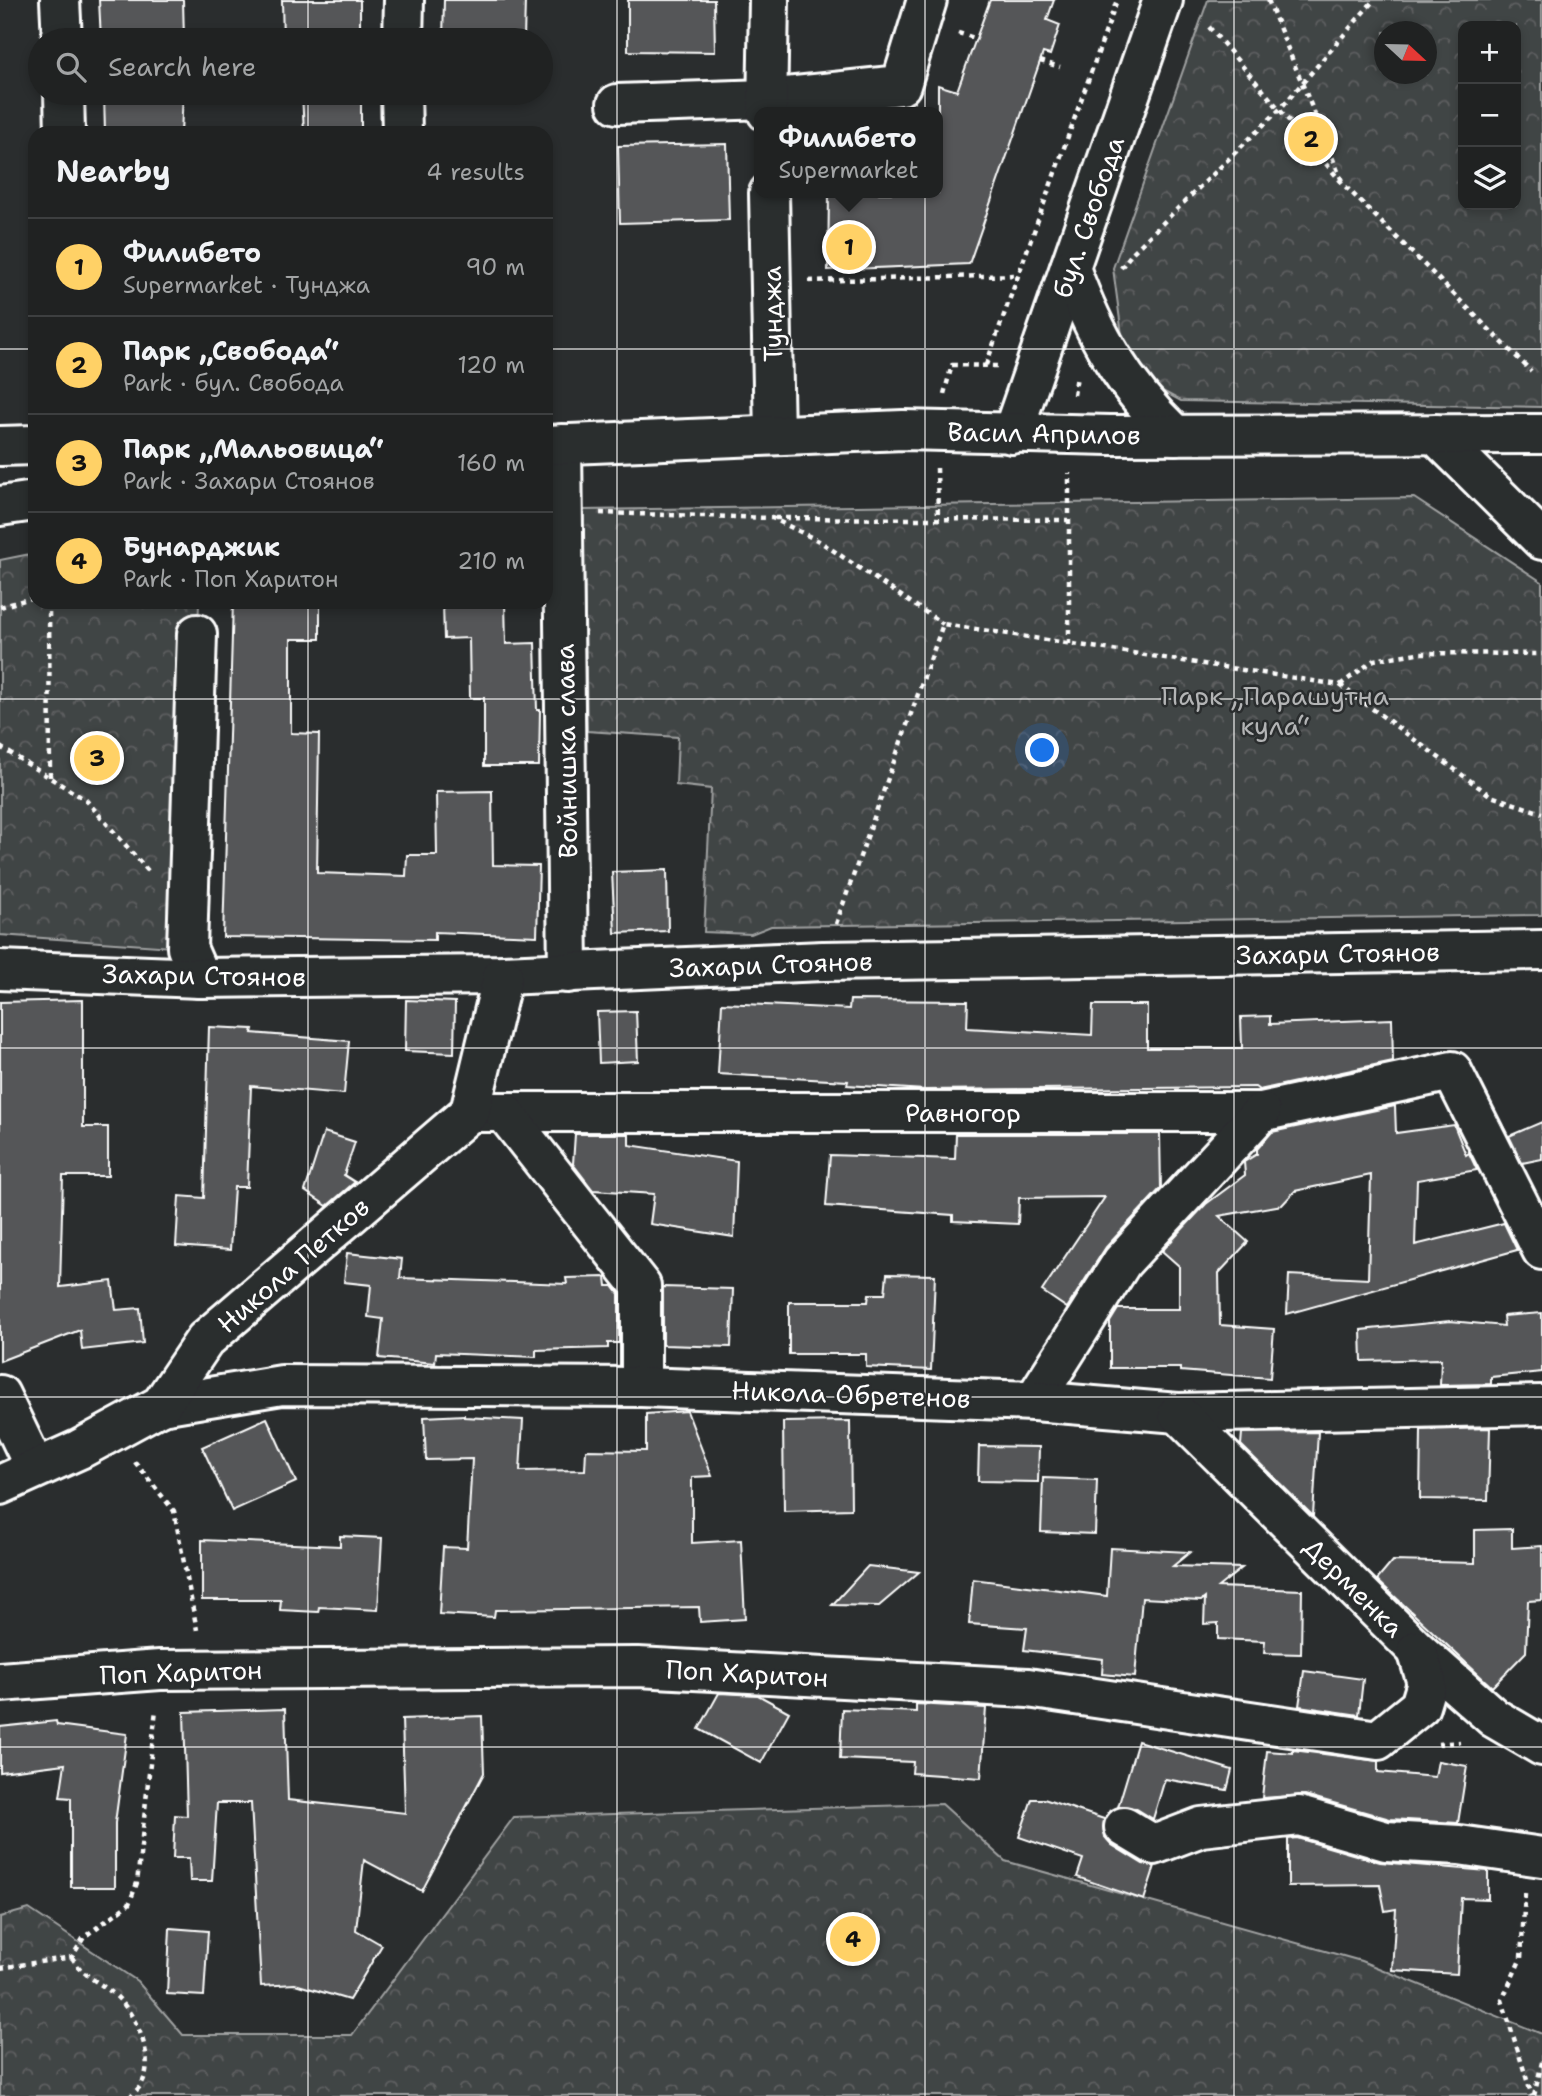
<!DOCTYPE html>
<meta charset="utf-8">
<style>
body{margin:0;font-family:"Shantell Sans",sans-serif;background:#282a2a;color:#f1f3f6}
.controls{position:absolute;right:21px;top:21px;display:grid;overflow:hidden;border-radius:14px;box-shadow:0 4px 10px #0003}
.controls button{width:63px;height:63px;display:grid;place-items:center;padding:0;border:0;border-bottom:2px solid #3d3f40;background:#202222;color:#f1f3f6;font:35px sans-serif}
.compass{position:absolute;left:1374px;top:21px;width:63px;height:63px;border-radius:50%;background:#202222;box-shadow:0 4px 10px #0003;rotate:112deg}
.you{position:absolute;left:1043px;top:751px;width:24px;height:24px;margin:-18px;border:5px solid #fff;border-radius:50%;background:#1a73e8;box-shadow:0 0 0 10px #1a73e833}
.badge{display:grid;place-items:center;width:46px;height:46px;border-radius:50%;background:#ffd166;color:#111;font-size:23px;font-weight:700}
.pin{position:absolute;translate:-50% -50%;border:4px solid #fff;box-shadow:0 2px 7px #0006}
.popup{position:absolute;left:754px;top:107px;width:189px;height:91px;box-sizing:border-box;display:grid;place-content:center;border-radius:14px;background:#202222;filter:drop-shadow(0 2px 5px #0005);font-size:23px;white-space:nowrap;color:#a2a4a5}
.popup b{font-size:26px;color:#f1f3f6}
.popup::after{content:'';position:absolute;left:50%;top:100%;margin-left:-14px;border:14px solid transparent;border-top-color:#202222}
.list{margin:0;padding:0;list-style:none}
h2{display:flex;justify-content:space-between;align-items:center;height:91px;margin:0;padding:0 28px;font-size:30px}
h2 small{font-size:23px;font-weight:400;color:#a2a4a5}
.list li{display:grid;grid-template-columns:46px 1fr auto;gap:21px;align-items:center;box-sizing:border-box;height:98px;padding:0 28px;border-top:2px solid #3d3f40}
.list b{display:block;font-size:26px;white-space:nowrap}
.list p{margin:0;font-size:23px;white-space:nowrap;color:#a2a4a5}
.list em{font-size:23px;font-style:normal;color:#a2a4a5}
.icon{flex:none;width:38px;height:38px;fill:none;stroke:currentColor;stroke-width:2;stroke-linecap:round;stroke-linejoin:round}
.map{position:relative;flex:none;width:1542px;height:2096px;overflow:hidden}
.search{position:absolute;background:#202222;box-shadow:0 4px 10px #0003;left:28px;top:28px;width:525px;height:77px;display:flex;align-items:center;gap:18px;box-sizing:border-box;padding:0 24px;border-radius:38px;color:#a2a4a5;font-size:26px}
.panel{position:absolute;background:#202222;box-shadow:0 4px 10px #0003;left:28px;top:126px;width:525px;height:483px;border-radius:21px}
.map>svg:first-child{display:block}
</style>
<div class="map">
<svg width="1542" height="2096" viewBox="0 0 1542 2096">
<defs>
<pattern id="forest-crowns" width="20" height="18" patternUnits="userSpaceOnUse" patternTransform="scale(1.75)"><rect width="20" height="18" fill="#414445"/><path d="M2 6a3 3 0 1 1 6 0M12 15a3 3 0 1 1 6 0" fill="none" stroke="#5e6061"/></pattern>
</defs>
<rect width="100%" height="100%" fill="#2a2d2e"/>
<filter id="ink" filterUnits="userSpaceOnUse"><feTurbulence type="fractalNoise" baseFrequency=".0143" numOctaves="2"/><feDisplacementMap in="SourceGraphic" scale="14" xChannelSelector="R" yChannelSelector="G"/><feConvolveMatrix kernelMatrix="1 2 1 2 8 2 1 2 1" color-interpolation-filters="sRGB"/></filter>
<g filter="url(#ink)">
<g fill="url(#forest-crowns)" stroke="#a0a2a2" stroke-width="2" fill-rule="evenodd">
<path d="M1208,0h334v407l-361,-6 -28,-15 -30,-43 -10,-75zM1463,26h53v179h-53zM1384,32h42v42h-42z"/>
<path d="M1414,498l128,84v333l-771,11 -20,8 -47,-2 7,-143 -35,-4 2,-48 -91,-6 -4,-221z"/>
<path d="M35,553v49h164l-12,346 -187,-13v-375z"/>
<path d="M942,1804l63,57 356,100 181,73v62h-1542v-179l29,-8 108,72 46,54h169l162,-218z"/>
</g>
<g fill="#555758" stroke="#fff" stroke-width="2">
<path d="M99,0h84l1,40h-83z"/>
<path d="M282,0h78v40h-77z"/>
<path d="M444,0h81l-1,40h-81z"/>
<path d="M628,0h86l1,52 -87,-1z"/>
<path d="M990,0h64l-7,20 13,5 -10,30 -7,-2 -74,211 -141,6 1,-77h109v-108l19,6z"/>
<path d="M104,93h79l-2,40h-76z"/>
<path d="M302,93h59v40h-57z"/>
<path d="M727,144l2,76 -109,3 -2,-77z"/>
<path d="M233,602h87v37h-29v94l28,1 -2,139 89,3 1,-21h30l-1,-63 56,-1 1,74 46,1 -2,70 -102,-4v8l-212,-3z"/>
<path d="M443,602h62l1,42 29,-1 2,67h3l-1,56h-55v-68h-14l-1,-60 -25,1z"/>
<path d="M667,870l1,61 -53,2 -3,-61z"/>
<path d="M83,1000v127h25v49h-45l-3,111 52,-6 4,29 24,-2 3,35 -61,7 -2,-20 -80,31v-359z"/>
<path d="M406,1000l49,2 -1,51 -49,-2z"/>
<path d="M850,1000l118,1 -1,27 125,7 1,-30h54v43h95l-1,-31 29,-1v8l122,-5 1,42 -134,29 -4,-3 -330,3 -78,-5 1,-4 -130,-7 4,-71 127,6z"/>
<path d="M636,1011l2,50 -39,2 -2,-51z"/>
<path d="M209,1027l44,2 -1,4 97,8 -5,53 -93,-8 -4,101h-13l-4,63 -54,-4 3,-50 25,2z"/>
<path d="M1395,1106l1,27 58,-8 12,30 3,-2 8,17 -60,10 -2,65 89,-22 13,27 -230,64 2,-39 79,4 3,-104 -76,16 -13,14 -63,11 29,26 -29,31 1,52 54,4 -4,49 -90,-7v-3h-70v-46l8,-13h61v-43l-17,-15 44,-47 39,-29 -1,-13 13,-8v-5l15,-17z"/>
<path d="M1542,1122v37l-20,4 -13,-27z"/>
<path d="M324,1132l31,10 -11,33 11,7 -28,24 -22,-15z"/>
<path d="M575,1134h54v11l108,16 -3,76 -84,-13 4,-30 -61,-4 -20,-26z"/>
<path d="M956,1134h204l1,54 -55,59 -39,61 -25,-17 63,-94 -86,1 -1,26 -65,-3v-6l-127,-9 4,-51 125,4z"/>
<path d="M347,1253l55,6 -2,19 167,6 -1,-6 40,-1 1,9h6l6,8v49h-11v5l-72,2v7l-100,-4 -1,10 -56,-5 4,-39 -15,-2 3,-32 -27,-3z"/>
<path d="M887,1274l48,1 -4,95 -65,-3v-13h-77v-52h79l1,-8h16z"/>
<path d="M663,1287l70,2 -2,58 -68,-2z"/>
<path d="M1542,1313v59l-51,5v7l-51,1 1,-26 -79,2 -1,-31 89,-9 54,5 -1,-10z"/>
<path d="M687,1411l25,65 -20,1v66l49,-3 4,79 -45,3 -1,-15 -204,3 -1,7 -55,-3 4,-67 24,1 5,-89 -46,1 -2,-43 40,-2v2l59,3 -3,51 65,-1 1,-20 60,1v-37z"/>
<path d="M267,1418l29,64 -64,29 -30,-64z"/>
<path d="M850,1421l1,88 -67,2 -1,-89z"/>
<path d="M1490,1428l-2,72 -68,-1 1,-69z"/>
<path d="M1318,1432l-5,84 -72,-71 1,-12z"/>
<path d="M979,1446l60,1 -1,35 -60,-1z"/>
<path d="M1043,1478l54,2 -2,54 -54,-2z"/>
<path d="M1512,1529v19l30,-2v54l-14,1 -2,51 -34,35 -115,-107 16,-19 82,2v-33z"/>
<path d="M340,1536l42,2 -4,72 -59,-3 -1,5 -38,-2 1,-10h-79v-60l138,6z"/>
<path d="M1110,1548l80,4 -17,14 69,2 -24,19 84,3 -1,64 -37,-1 1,-12 -47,-2v-16l-14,1 1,-26 -4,3 -59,-3 -7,79 -33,-3 1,-15 -79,-9 3,-22 -58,-4 4,-45 134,17z"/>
<path d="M868,1566l51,6 -40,34 -47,-1z"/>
<path d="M1304,1671l59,8 -4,36 -60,-9z"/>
<path d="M719,1693l39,2 31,17 -28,51 -62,-34z"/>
<path d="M916,1704l70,4 -5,70 -69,-5 1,-11 -73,-3 2,-50 74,3z"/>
<path d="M285,1709l3,91 117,13 -3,-94 80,-3 2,57 -62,118 -58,-31 -8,70 26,15 -33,55 -54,-16 -34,2 -10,-183h-34l-5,78h-22l-1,-23h-16l2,-43 12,1 -3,-104z"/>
<path d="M56,1721l1,4 70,9 -12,89v64h-44v-89l-11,-1 5,-33 -65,8v-45z"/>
<path d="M1138,1741l94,29 -5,20 -62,-11 -12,40 -18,-11 -17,-1z"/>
<path d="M1293,1750l85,11v11l57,5 3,-16 29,5 -9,57 -68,-4 -85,-24 -43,3 5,-47 26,2z"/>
<path d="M1032,1799h12l60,20 1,18 7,8 31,19 12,2 -11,34 -67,-23 6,-18 -64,-22z"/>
<path d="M1297,1838l83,24 108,9v28l-27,-1 -4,76 -65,-4 4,-61 -11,2 -5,-26 -92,1v-47z"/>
<path d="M170,1928l38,3 -4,65 -37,-2z"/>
</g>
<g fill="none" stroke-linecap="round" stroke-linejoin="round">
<defs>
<g id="minor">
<path d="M60,0l2,40"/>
<path d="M403,40l1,-40"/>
<path d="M64,93l1,40"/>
<path d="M401,93l1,40"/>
<path d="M617,104l150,-5 134,-14 26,-85"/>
<path d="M767,112l2,-112"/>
<path d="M769,193l5,242"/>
<path d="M1012,434l151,-434"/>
<path d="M1435,434l107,106"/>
<path d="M562,444l6,529"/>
<path d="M197,634l-10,314 13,30"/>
<path d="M0,970l200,8 303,-3 320,-14 719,-11"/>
<path d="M470,1112h791l191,-41 90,179"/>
<path d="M504,1112l137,174v101"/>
<path d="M0,1395l35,73"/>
<path d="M1034,1401l88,-139 139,-150"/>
<path d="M161,1405l121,-20 359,2 393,14 144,12 364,-8"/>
<path d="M1178,1413l239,237 77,68 48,28"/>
<path d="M0,1485l80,-36 81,-44 44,-65 265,-228 33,-137"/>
<path d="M0,1682l160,-12 478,-3 390,21 350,52 42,-34 7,-23 -10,-33"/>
<path d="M1124,1827l30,18 47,-18 98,-11 87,25 73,4 83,12"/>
</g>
<g id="major">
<path d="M1070,268c25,68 52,116 105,167"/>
<path d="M546,445l357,-15 207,5 432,-1"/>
<path d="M0,446l35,-1"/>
<path d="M0,506l35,-5"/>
</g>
</defs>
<use href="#minor" stroke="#fff" stroke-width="44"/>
<use href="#major" stroke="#fff" stroke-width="44"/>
<g stroke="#fff" stroke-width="4.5" stroke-dasharray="5 5" stroke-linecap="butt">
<path d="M1268,0l74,181"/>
<path d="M1209,27l135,158 187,186"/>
<path d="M958,33l20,6"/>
<path d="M1040,61l20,6"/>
<path d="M1121,268l12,-16 147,-143 94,-109"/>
<path d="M809,281l209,-6"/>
<path d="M986,365l131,-365"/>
<path d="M944,394l8,-29 45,1"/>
<path d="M1074,395l3,-19"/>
<path d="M937,468l1,51"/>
<path d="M600,513l172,5 47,23 124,83"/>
<path d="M775,518l293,2"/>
<path d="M49,602l1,176"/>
<path d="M0,607l35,-10"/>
<path d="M1069,644v-171"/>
<path d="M1340,685l34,-25 43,-7 125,1"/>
<path d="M0,747l86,53 64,73"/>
<path d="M836,924l107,-300 397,61 151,111 51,17"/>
<path d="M135,1462l39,49 23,119"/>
<path d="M1438,1744l22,-2"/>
<path d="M1525,1893l-4,65 -19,42 30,96"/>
<path d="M72,1957c10,20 29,25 45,40 19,18 39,61 25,86 -2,5 -8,9 -11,13"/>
<path d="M0,1968l72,-11 12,-20 45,-33 8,-21 19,-174"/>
<path d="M1534,2096l8,-34"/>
</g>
<use href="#minor" stroke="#2a2d2e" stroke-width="38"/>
<use href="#major" stroke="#2a2d2e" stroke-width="38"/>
</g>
</g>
<path fill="none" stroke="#fff" stroke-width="2" stroke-opacity="0.55" d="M308,0v40M617,0v2096M925,0v2096M1234,0v2096M308,93v40M0,349h35M546,349h996M308,602v1494M0,699h1542M0,1048h1542M0,1397h1542M0,1747h1542"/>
<g text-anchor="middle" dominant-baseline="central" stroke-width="5" stroke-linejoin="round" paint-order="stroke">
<g font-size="26" fill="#fff" stroke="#2a2d2e">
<text transform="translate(1088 217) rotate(-71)">бул. Свобода</text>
<text transform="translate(772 314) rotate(-91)">Тунджа</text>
<text transform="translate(1044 433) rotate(1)">Васил Априлов</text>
<text transform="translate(566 751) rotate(-91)">Войнишка слава</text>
<text transform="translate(1338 953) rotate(-1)">Захари Стоянов</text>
<text transform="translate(771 964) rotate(-2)">Захари Стоянов</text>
<text transform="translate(204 975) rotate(1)">Захари Стоянов</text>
<text x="963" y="1112">Равногор</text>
<text transform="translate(293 1265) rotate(-41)">Никола Петков</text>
<text transform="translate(851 1394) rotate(2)">Никола Обретенов</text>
<text transform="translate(1354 1587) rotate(45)">Дерменка</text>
<text transform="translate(181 1672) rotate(-2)">Поп Харитон</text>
<text transform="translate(747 1673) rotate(3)">Поп Харитон</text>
</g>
<g font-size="26" fill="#b3b4b5" stroke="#2a2d2e">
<text x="1275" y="695">Парк „Парашутна<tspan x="1275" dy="30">кула“</tspan></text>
</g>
</g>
</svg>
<div class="controls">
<button>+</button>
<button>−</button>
<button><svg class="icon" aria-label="layers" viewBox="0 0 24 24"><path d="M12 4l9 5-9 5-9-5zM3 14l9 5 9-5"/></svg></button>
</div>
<svg class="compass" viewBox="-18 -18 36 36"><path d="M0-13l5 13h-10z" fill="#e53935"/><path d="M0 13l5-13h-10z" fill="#a2a4a5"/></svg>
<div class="you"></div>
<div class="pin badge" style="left:849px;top:247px">1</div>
<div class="popup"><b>Филибето</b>Supermarket</div>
<div class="pin badge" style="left:1311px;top:139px">2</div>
<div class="pin badge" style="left:97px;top:758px">3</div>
<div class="pin badge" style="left:853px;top:1939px">4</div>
<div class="search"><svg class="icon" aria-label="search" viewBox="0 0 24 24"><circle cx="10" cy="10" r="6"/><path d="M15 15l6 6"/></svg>Search here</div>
<section class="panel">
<h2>Nearby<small>4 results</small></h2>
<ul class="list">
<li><span class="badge">1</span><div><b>Филибето</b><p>Supermarket · Тунджа</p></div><em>90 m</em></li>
<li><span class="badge">2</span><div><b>Парк „Свобода“</b><p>Park · бул. Свобода</p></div><em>120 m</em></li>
<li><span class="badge">3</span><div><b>Парк „Мальовица“</b><p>Park · Захари Стоянов</p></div><em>160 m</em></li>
<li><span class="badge">4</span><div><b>Бунарджик</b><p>Park · Поп Харитон</p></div><em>210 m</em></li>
</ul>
</section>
</div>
